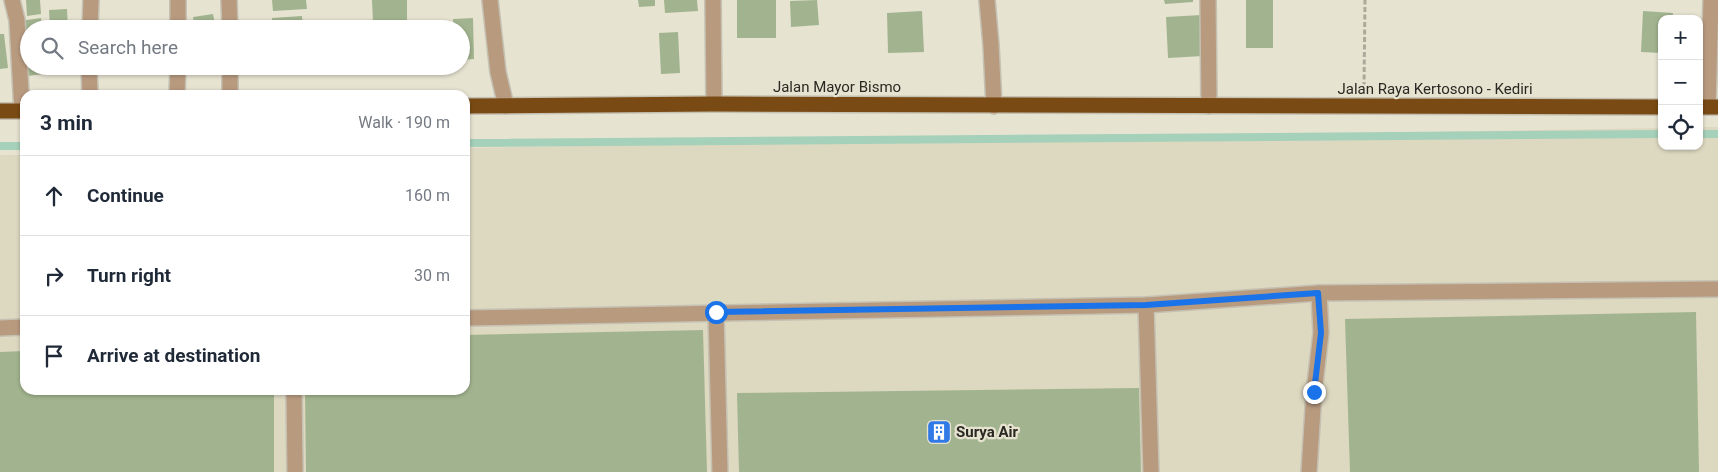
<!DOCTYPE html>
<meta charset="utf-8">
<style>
body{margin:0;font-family:Roboto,sans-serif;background:#f6f6f7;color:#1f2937}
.controls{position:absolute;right:15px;top:15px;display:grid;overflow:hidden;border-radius:10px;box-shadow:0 1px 4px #0004}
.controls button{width:45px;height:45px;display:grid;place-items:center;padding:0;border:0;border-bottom:1px solid #e0e1e3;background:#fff;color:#1f2937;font:25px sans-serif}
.stop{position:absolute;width:15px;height:15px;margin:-11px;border:4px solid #1a73e8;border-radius:50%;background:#fff}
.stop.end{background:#1a73e8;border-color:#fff;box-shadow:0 1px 5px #0008}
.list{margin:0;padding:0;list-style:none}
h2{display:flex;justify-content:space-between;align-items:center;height:65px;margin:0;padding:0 20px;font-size:21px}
h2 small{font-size:16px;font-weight:400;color:#747a83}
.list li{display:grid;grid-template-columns:32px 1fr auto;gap:15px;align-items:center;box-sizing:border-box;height:80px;padding:0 20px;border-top:1px solid #e0e1e3}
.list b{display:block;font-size:19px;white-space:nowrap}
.list em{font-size:16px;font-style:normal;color:#747a83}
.icon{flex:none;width:28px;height:28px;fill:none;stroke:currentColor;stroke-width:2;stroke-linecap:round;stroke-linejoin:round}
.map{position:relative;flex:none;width:1718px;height:472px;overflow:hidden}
.search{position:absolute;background:#fff;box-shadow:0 1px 4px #0004;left:20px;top:20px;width:450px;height:55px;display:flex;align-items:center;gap:12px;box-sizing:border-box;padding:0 18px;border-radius:28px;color:#747a83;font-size:19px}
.panel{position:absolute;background:#fff;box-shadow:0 1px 4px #0004;left:20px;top:90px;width:450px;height:305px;border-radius:15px}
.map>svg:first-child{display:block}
</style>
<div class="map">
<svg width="1718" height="472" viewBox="0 0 1718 472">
<rect width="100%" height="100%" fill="#e7e3d1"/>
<path fill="#ddd8c0" d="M1699,127h19v345h-1718v-317h25v235h440v-242l1197,-20v18h37z"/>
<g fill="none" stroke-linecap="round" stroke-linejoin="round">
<g stroke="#a5d0b9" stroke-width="8">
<path d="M1699,134h19"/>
<path d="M465,143l1197,-9"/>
<path d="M0,146h25"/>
</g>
</g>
<g fill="#a2b48f">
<path d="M26,0h14l1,14 -14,2z"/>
<path d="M272,0h34l1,9 -34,2z"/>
<path d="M372,0h35v21l-34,1z"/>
<path d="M638,0h17v6l-16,1z"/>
<path d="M664,0h33l1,11 -33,2z"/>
<rect x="737" y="0" width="39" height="38"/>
<path d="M817,0l2,25 -28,2 -1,-26z"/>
<path d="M1164,0h29v2l-28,2z"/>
<rect x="1246" y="0" width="27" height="48"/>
<path d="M67,9l1,20h-18l-1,-19z"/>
<path d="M922,11l2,41 -36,1 -1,-40z"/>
<path d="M1643,11l30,2 -1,6h-10v34l-21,-1z"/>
<path d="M213,14l3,15h-21l-2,-12z"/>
<path d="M1201,15l2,41 -35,2 -2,-41z"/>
<path d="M302,16l1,13h-30l-1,-11z"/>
<path d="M41,18l1,11h-13v8l-8,1 -2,-17z"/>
<path d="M473,18l1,41 -13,1v-31h-7l-1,-10z"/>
<rect x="104" y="20" width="27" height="9"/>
<path d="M678,32l2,41 -19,1 -2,-41z"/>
<path d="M0,34h4l4,34 -8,1z"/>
<path d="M29,45v21h13l1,8 -15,2 -4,-30z"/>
<path d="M154,66h18v1l-18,3z"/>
<path d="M272,66h31v4l-31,2z"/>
<path d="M1696,312l3,160h-349l-5,-153z"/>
<path d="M703,330l4,142h-401l-1,-82h160v-55z"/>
<path d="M25,351v39h249v82h-274v-120z"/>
<path d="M1139,388l2,84h-402l-2,-79z"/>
</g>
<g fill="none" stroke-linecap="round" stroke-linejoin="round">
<defs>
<g id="minor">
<path d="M12,0l5,20 5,91"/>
<path d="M229,0l1,29"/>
<path d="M490,0l8,72 8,34"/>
<path d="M713,0l1,104"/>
<path d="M987,0l4,45 3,61"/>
<path d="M1208,0l1,106"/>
<path d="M90,29l1,-29"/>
<path d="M178,29v-29"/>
<path d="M89,66l1,29"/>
<path d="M230,66v29"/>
<path d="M177,95l1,-29"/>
<path d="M1708,107l3,-107"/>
<path d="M1146,305l5,167"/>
<path d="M716,313l4,159"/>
<path d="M465,318l681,-13 173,-12"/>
<path d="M0,328l25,-1"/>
<path d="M294,390l1,82"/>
<path d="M1309,472l5,-80 7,-59 -2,-40 399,-4"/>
</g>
<g id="highway">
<path d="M465,106l249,-2 948,3"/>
<path d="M1699,107h19"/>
<path d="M0,111h25"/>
</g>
</defs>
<use href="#minor" stroke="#c5c1b2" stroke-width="18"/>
<use href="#highway" stroke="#c5c1b2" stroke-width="18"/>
<path stroke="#aca99b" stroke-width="3" stroke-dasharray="5 2.5" stroke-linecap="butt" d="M1364,87l1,-87"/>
<use href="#minor" stroke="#b89a7f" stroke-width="15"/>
<use href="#highway" stroke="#794a14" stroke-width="15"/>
</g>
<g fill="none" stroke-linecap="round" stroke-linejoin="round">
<path stroke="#1a73e8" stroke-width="6" d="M716,312l430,-7 172,-12 3,40 -7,59"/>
</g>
<defs>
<symbol id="building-square" viewBox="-11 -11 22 22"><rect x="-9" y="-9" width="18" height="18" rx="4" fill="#3079e6" stroke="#e7e3d1"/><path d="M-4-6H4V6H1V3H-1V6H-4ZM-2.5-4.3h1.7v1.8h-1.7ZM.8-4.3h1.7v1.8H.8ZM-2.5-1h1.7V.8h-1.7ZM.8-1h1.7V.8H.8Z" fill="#fff"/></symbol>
</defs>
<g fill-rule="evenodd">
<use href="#building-square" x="925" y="418" width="28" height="28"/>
</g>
<g text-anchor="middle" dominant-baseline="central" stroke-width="4.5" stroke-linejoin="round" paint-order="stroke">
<g font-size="15" fill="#2a2822" stroke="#e7e3d1">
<text x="837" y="87">Jalan Mayor Bismo</text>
<text x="1435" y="89">Jalan Raya Kertosono - Kediri</text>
</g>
<g font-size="15" font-weight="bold" fill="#2a2822" stroke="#e7e3d1" text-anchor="start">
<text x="956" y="432">Surya Air</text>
</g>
</g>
</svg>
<div class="controls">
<button>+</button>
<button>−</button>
<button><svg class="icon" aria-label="locate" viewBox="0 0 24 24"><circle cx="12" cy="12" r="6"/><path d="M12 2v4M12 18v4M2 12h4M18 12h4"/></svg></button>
</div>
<div class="stop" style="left:716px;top:312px"></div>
<div class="stop end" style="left:1314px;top:392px"></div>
<div class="search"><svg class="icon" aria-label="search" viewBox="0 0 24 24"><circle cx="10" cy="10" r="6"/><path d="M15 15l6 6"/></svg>Search here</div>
<section class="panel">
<h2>3 min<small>Walk · 190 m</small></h2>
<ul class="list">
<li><svg class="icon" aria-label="ahead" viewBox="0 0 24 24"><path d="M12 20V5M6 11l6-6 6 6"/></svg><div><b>Continue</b></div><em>160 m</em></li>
<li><svg class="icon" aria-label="right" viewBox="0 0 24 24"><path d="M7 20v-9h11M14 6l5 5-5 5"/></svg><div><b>Turn right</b></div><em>30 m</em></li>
<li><svg class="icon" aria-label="arrive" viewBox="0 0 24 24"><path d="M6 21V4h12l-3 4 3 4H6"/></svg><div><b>Arrive at destination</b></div></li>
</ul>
</section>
</div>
